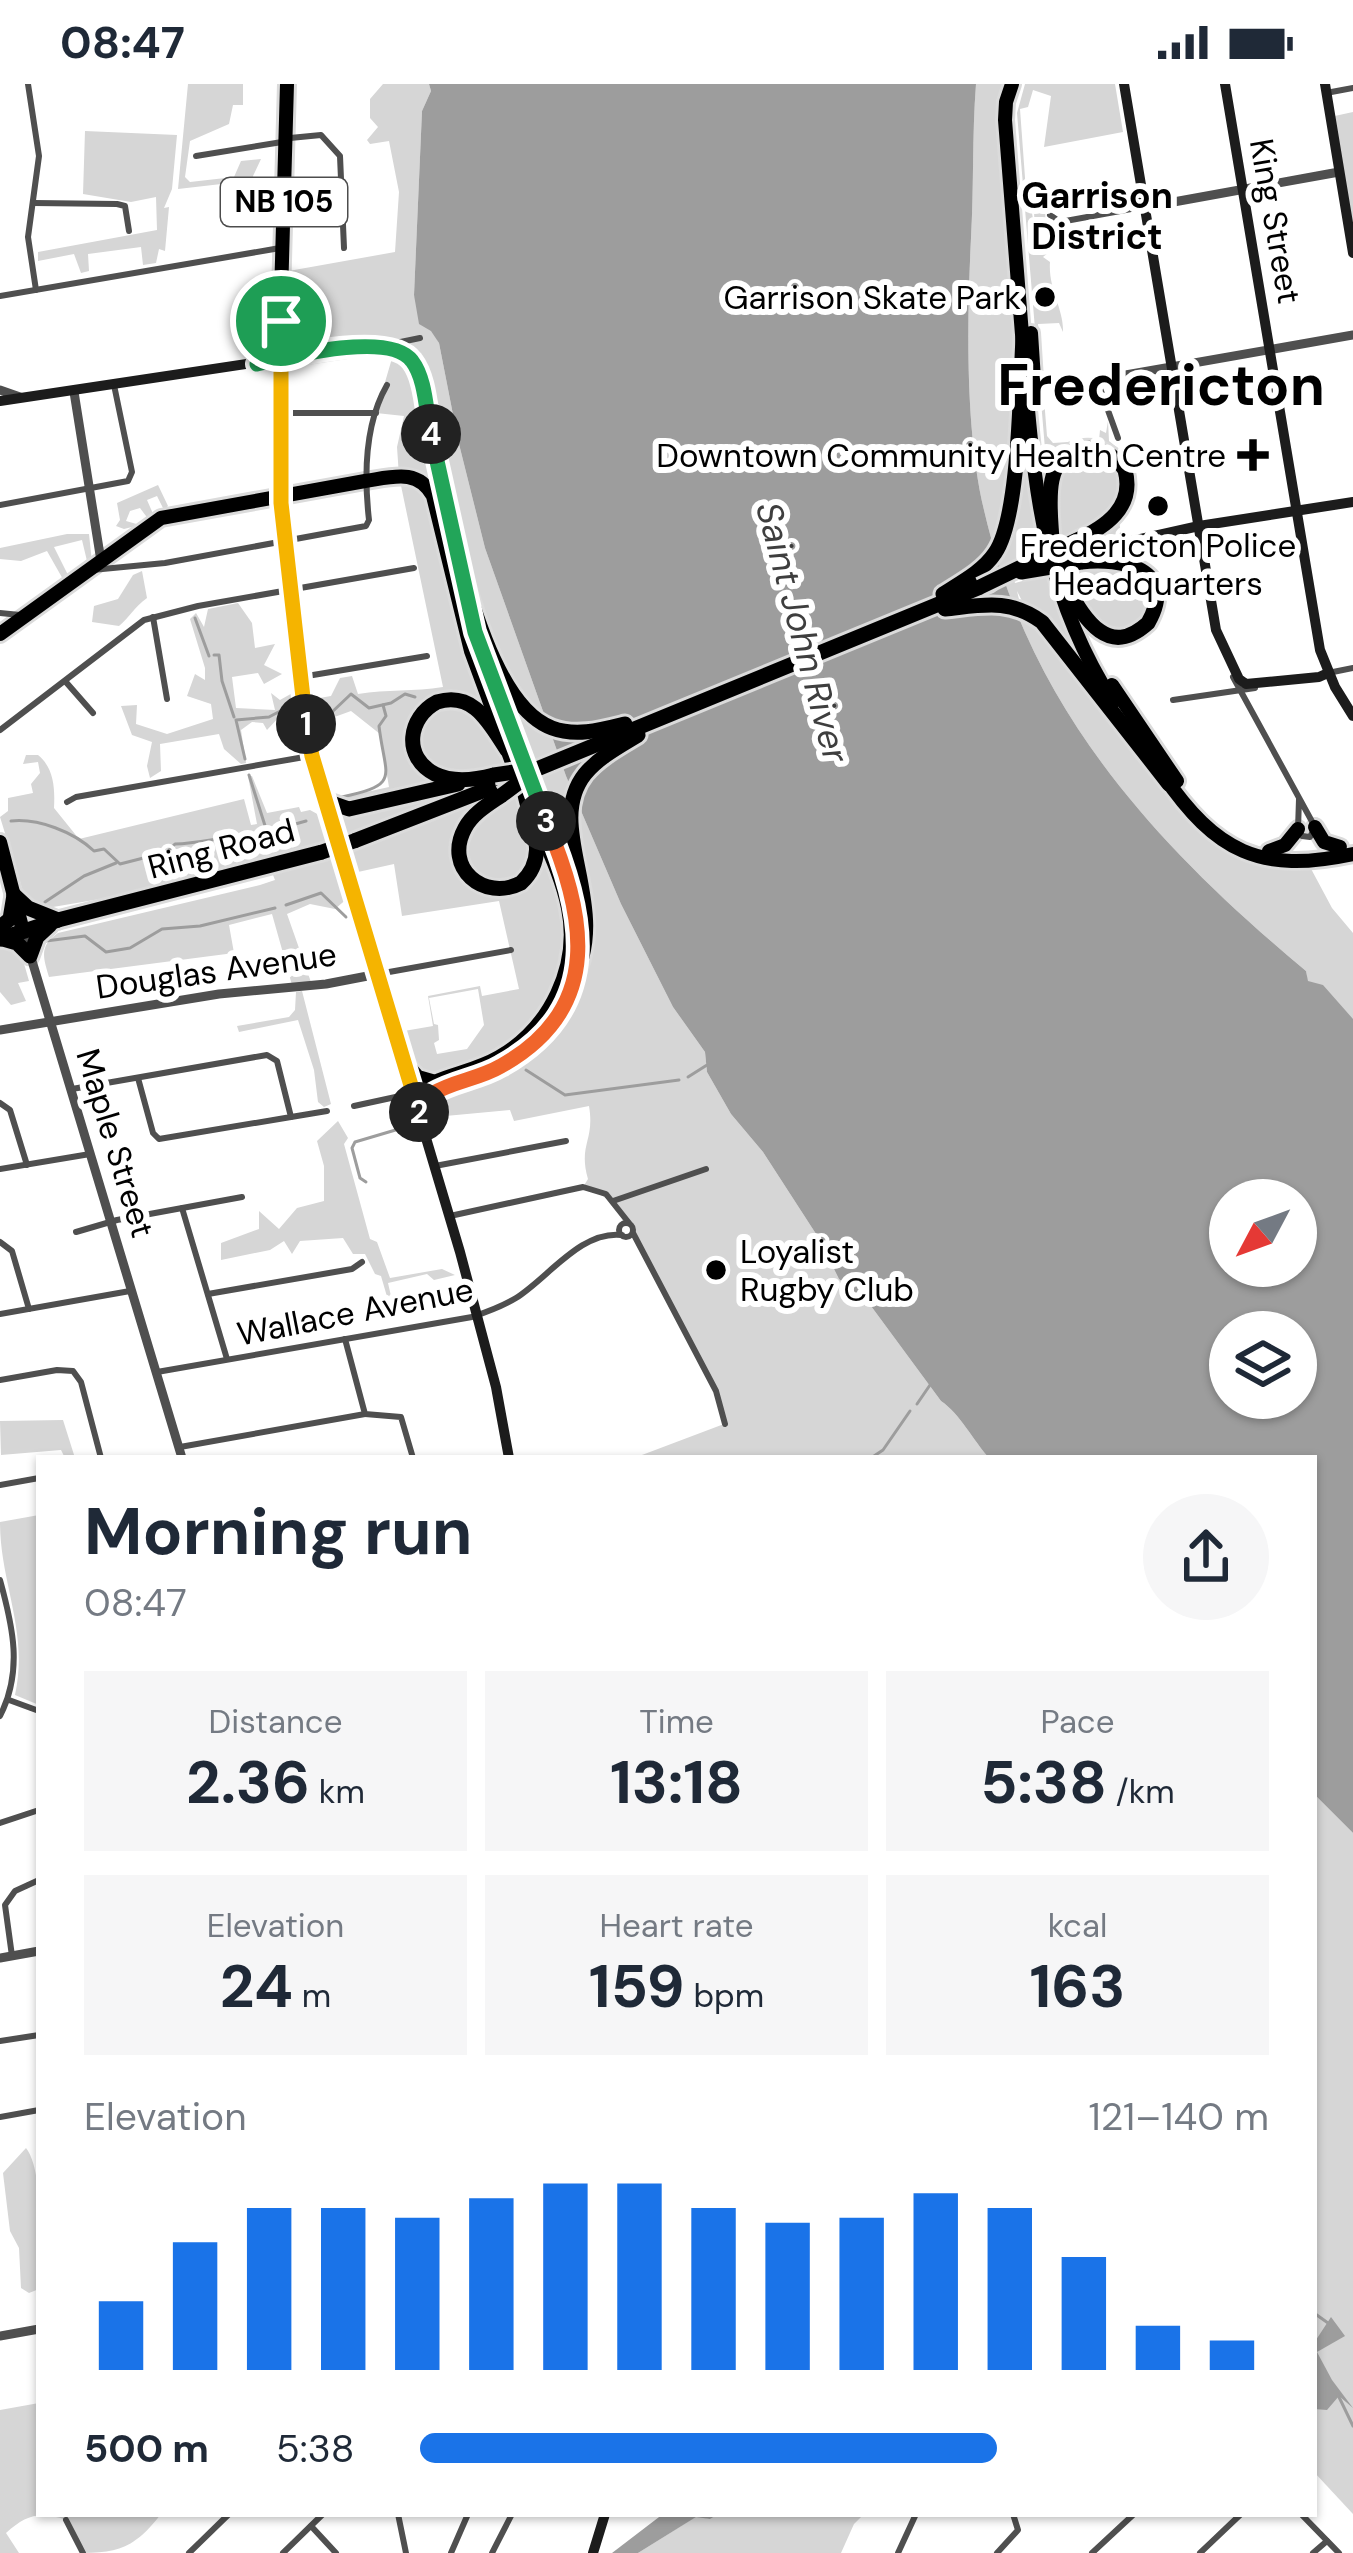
<!DOCTYPE html>
<html lang="en">
<head>
<meta charset="utf-8">
<style>
	body { margin:0; font-family:"DM Sans",sans-serif; background:#f6f6f7; color:#1f2937; height:100vh; display:flex; flex-direction:column; font-size:45px; white-space:nowrap }
	* { box-sizing:border-box; margin:0 }
	p { font-size:39px; color:#747a83 }
	.icon { flex:none; width:66px; height:66px; fill:none; stroke:currentColor; stroke-width:2; stroke-linecap:round; stroke-linejoin:round }
	.map { position:relative; flex:1; overflow:hidden }
	.panel { position:absolute; left:36px; top:1371px; width:1281px; height:1062px; display:flex; flex-direction:column; background:#fff; border-radius:0px; box-shadow:0 3px 9px #0004 }
	.panel>* { flex:none }
	.needle { width:78px; rotate:229deg }
	.controls { position:absolute; left:1209px; top:1095px; display:grid; gap:24px }
	.controls a { display:grid; place-items:center; width:108px; height:108px; border-radius:50%; background:#fff; box-shadow:0 3px 9px #0004; font-size:60px }
	.pin { position:absolute; display:grid; place-items:center; width:102px; height:102px; color:#fff; margin:-51px; border:6px solid #fff; border-radius:50%; box-shadow:0 3px 12px #0007 }
	.km { position:absolute; width:60px; height:60px; margin:-30px; border-radius:50%; background:#222; color:#fff; font-size:33px; line-height:60px; text-align:center }
	.round { display:grid; place-items:center; flex:none; width:126px; height:126px; border-radius:63px; background:#f6f6f7 }
	.summary { display:flex; align-items:center; justify-content:space-between; height:204px; padding:0 48px }
	h1 { font-size:66px; font-weight:700; line-height:90px }
	.stats { display:grid; grid-template-columns:repeat(3,1fr); gap:18px; height:204px; padding:12px 48px }
	.stats div { display:grid; align-content:center; border-radius:0px; background:#f6f6f7; text-align:center }
	.stats b { font-size:60px; font-weight:700 }
	.stats small { font-size:33px; font-weight:400 }
	.stats p { font-size:33px }
	.chart { height:336px; padding:24px 48px }
	.chart p { display:flex; justify-content:space-between }
	.chart svg { width:100%; height:216px; margin-top:12px; stroke:#1a73e8; stroke-width:6 }
	ul { padding:0 48px; list-style:none; font-size:39px }
	li { display:grid; grid-template-columns:192px 144px 1fr; align-items:center; height:90px }
	li i { height:30px; border-radius:15px; background:#1a73e8 }
	.status { display:flex; justify-content:space-between; align-items:center; height:84px; padding:0 60px; background:#fff; direction:ltr }
	.status svg { height:33px; fill:currentColor }
	.map>svg:first-child { display:block }
	.green { fill:#d6d6d6; fill-rule:evenodd }
	.water { fill:#9d9d9d; fill-rule:evenodd }
	.lines { fill:none; stroke-linecap:round; stroke-linejoin:round }
	.stream { stroke:#9d9d9d; stroke-width:3 }
	.primary-casing { stroke:#dbdbdb; stroke-width:20 }
	.trunk-casing { stroke:#dbdbdb; stroke-width:21 }
	.minor { stroke:#4f4f4f; stroke-width:6 }
	.tertiary { stroke:#4f4f4f; stroke-width:9 }
	.secondary { stroke:#1c1c1c; stroke-width:10 }
	.primary { stroke:#000; stroke-width:14 }
	.trunk { stroke:#000; stroke-width:15 }
	.trunk-bridge-casing { stroke:#dbdbdb; stroke-width:21; stroke-linecap:butt }
	.secondary-bridge { stroke:#1c1c1c; stroke-width:10 }
	.trunk-bridge { stroke:#000; stroke-width:15 }
	.split-1-casing { stroke:#fff; stroke-width:24 }
	.split-2-casing { stroke:#fff; stroke-width:24 }
	.split-3-casing { stroke:#fff; stroke-width:24 }
	.split-4-casing { stroke:#fff; stroke-width:24 }
	.split-5-casing { stroke:#fff; stroke-width:24 }
	.split-1 { stroke:#f5b400; stroke-width:15 }
	.split-2 { stroke:#f5b400; stroke-width:15 }
	.split-3 { stroke:#f0652b; stroke-width:15 }
	.split-4 { stroke:#22a559; stroke-width:15 }
	.split-5 { stroke:#22a559; stroke-width:15 }
	.poi-dot { fill:#000; stroke:#fff; stroke-width:4.5 }
	.labels { text-anchor:middle; stroke-width:12; stroke-linejoin:round; paint-order:stroke }
	.shield { fill:#fff; stroke:#4c4c4c; stroke-width:3 }
	.shield-label { font-size:30px; font-weight:bold; fill:#000 }
	.street-label { font-size:33px; fill:#000; stroke:#fff }
	.poi-label { font-size:33px; fill:#000; stroke:#fff; text-anchor:end }
	.neighbourhood-label { font-size:36px; font-weight:bold; fill:#000; stroke:#fff }
	.water-label { font-size:36px; font-style:italic; fill:#3e3e3e; stroke:#fff }
	.town-label { font-size:57px; font-weight:bold; fill:#000; stroke:#fff }
</style>
</head>
<body>
<div class="status"><b>08:47</b><svg viewBox="0 0 49 12"><path d="M0 12V9h3v3zM5 12V6h3v6zM10 12V3h3v9zM15 12V0h3v12zM26 1h20v11H26zM47 4h2v5h-2z"/></svg></div>
<div class="map">
<svg width="1353" height="2469" viewBox="0 0 1353 2469">
	<rect width="100%" height="100%" fill="#fff"/>
	<g class="green">
		<polygon points="188,0 243,0 243,21 233,21 229,40 190,57 185,93 190,98 234,93 241,77 261,75 253,92 256,103 233,109 230,99 178,105"/>
		<path d="M383 0H429L431 7 422 27 414 211 439 259 458 356 485 464 566 692 621 820 673 923 705 968 707 988 731 1030 763 1068 818 1153 839 1195 871 1222 941 1317C960 1330 973 1356 989 1374H634L724 1340 716 1307 635 1158C631 1131 608 1111 583 1103L588 1095C578 1060 595 1057 589 1022L514 1037 510 1026 424 1034 432 1010 413 983 403 952 404 947 433 942 428 912 480 902 482 912 519 905 499 817 402 832 394 780 349 790 326 717 389 703 380 650 351 627 307 643 302 617 331 612 340 594 352 592 358 610C387 605 414 608 443 603L399 392 397 363 404 332 376 329 395 264 296 267 285 263 283 188 395 168 399 108 389 57 370 60 367 56 378 43 370 34V15ZM478 905 484 941 467 965 437 970 434 959 439 956 438 941 434 940 429 914Z"/>
		<path d="M976 0H1008L1022 316 1042 469 1010 484 1015 499 1048 490 1061 527 1098 602 1022 517 1017 507 1021 524 1197 742 1235 770 1309 781 1332 824 1353 849V947L1309 908 1306 887C1154 760 1030 625 984 426 965 346 967 237 971 154 974 103 972 52 976 0Z"/>
		<path d="M1025 0H1115L1123 48 1044 63 1051 12 1033 6 1028 23 1020 25 1027 121 1036 124 1032 129 1035 147 1034 128 1045 125 1046 147 1051 149 1054 164 1043 173 1050 178C1048 205 1064 225 1063 248L1059 239 1038 240 1047 352 1053 359 1099 356 1100 346 1106 349 1108 337 1109 357 1124 369 1137 402 1119 436 1121 451 1083 461 1103 445 1131 399 1095 360 1047 389 1017 29Z"/>
		<polygon points="1353,28 1353,169 1330,33"/>
		<polygon points="85,47 177,51 172,105 164,124 169,123 165,167 159,165 156,179 143,181 141,163 88,170 89,187 81,189 74,170 38,177 38,168 157,146 156,113 131,118 83,110"/>
		<polygon points="1089,366 1124,390 1117,425 1060,460 1053,424 1059,383"/>
		<polygon points="158,401 168,422 164,426 157,412 147,416 154,432 149,436 140,424 130,427 126,437 140,441 124,445 116,442 120,436 117,419"/>
		<polygon points="67,450 89,450 92,478 75,492 74,487 87,477 82,456 54,463 69,493 64,497 47,467 21,477 0,475 0,464"/>
		<polygon points="1087,480 1144,492 1153,517 1137,544 1106,547 1075,510 1067,485"/>
		<path d="M142 487 147 514C134 523 130 533 119 542L92 538 94 522 118 515 133 491Z"/>
		<polygon points="238,519 252,539 255,564 275,560 264,581 282,590 264,600 258,589 232,593 236,624 275,626 271,609 280,616 296,607 299,628 281,631 267,646 263,639 252,638 241,646 246,679 241,680 224,665 219,650 160,660 161,687 150,694 147,682 152,658 132,651 121,622 137,621 136,640 167,650 213,635 211,620 187,612 195,590 205,596 205,584 190,535 196,529 204,543 208,525"/>
		<path d="M26 671H38C54 684 55 704 54 724L79 755 244 715 251 741 257 740 248 692H252L267 729 299 723 301 728 310 726 321 732 330 757 249 782 124 811 41 825 25 814 0 733 8 727V714L33 709 31 700 40 689 38 678 23 680Z"/>
		<path d="M337 772 349 813 335 825 310 820 287 830 312 901H292L272 830 229 841 234 869 49 893C43 873 39 862 58 849L260 801 275 796 273 791Z"/>
		<polygon points="11,863 23,876 29,897 18,899 26,917 11,921 0,908 0,864"/>
		<polygon points="302,907 331,1020 324,1023 318,1018 314,986 298,936 239,948 237,942 289,933 295,926 296,908"/>
		<polygon points="338,1037 348,1054 344,1060 370,1155 377,1158 390,1194 442,1185 455,1191 434,1196 427,1190 388,1199 396,1234 385,1237 382,1221 388,1216 381,1192 375,1190 365,1170 353,1170 343,1154 300,1157 292,1170 284,1157 270,1166 221,1176 221,1159 259,1145 259,1127 279,1145 297,1124 324,1117 324,1082 317,1057"/>
		<polygon points="63,1336 75,1374 65,1374 61,1366 1,1371 0,1337"/>
		<path d="M39 1431V1621L15 1611C29 1547 0 1500 0 1438Z"/>
		<polygon points="1314,1710 1353,1749 1353,2430 1314,2388"/>
		<path d="M26 2064C45 2088 39 2170 39 2205L29 2209 21 2204 19 2164 10 2147 3 2089Z"/>
		<path d="M39 2319V2430H161C137 2461 121 2469 83 2469L66 2436C40 2427 26 2431 6 2449L19 2469H0V2326Z"/>
		<polygon points="719,2430 864,2430 854,2440 841,2469 638,2469 697,2432 710,2435"/>
	</g>
	<g class="water">
		<path d="M429 0H976C972 52 974 103 971 154 967 237 965 346 984 426 1030 625 1154 760 1306 887L1308 897 1323 901 1353 935V1749L1314 1710V1374H989C973 1356 960 1330 941 1317L871 1222 839 1195 818 1153 763 1068 731 1030 707 988 705 968 673 923 621 820 566 692 485 464 458 356 439 259 431 247 419 240 414 211 422 27 431 7ZM1230 1116H1296V1182H1230ZM1230 1248H1296V1314H1230Z"/>
		<polygon points="1331,2233 1345,2252 1317,2268 1332,2296 1353,2324 1339,2312 1327,2326 1314,2325 1314,2259"/>
		<polygon points="663,2430 719,2430 710,2435 696,2433 638,2469 612,2469"/>
	</g>
	<g class="lines">
		<g class="stream">
			<polyline points="195,534 209,572"/>
			<polyline points="214,571 219,571 222,597 234,633"/>
			<polyline points="319,626 331,629 351,610 369,624 391,619 405,610 415,613"/>
			<polyline points="245,675 236,636 269,633 286,624"/>
			<polyline points="249,691 267,748 306,737"/>
			<path d="M342 713C402 700 385 694 379 642L386 632 383 621"/>
			<path d="M11 737C38 734 74 748 94 767L104 765 120 780 167 768 175 760C201 759 225 752 253 751"/>
			<polyline points="45,818 84,792 116,779"/>
			<polyline points="286,821 321,809 346,833"/>
			<polyline points="46,857 85,852 106,868 130,864 162,845 200,842 275,824"/>
			<polyline points="526,986 565,1011 679,996"/>
			<polyline points="688,993 707,981"/>
			<polyline points="366,1098 360,1094 352,1064 355,1058 409,1042"/>
			<polyline points="917,1320 930,1301"/>
			<polyline points="871,1374 883,1366 910,1327"/>
			<polyline points="1314,2229 1328,2239"/>
			<polyline points="1338,2311 1353,2342"/>
		</g>
		<g class="primary-casing">
			<g id="primary">
				<polyline points="1012,0 1006,18 1005,36 1023,263"/>
				<polyline points="1031,249 1035,311"/>
				<polyline points="279,275 373,261 404,269 418,288 445,424"/>
				<path d="M1026 303C1036 421 1048 516 1113 618"/>
				<polyline points="281,411 279,282 287,0"/>
				<path d="M0 550 161 434 365 397C392 393 418 384 433 412L471 567 518 695"/>
				<polyline points="1112,601 1177,697"/>
				<polyline points="525,686 548,743"/>
				<path d="M1163 691C1216 768 1260 790 1353 770"/>
				<polyline points="1315,743 1324,758 1340,763"/>
				<polyline points="0,758 23,847"/>
				<polyline points="1269,767 1285,761 1298,745"/>
				<polyline points="404,977 418,993 432,997"/>
				<path d="M414 1009C439 991 472 989 499 973 550 944 580 882 568 824 562 794 548 765 536 737"/>
				<polyline points="423,1042 426,1019 441,1004"/>
			</g>
		</g>
		<g class="trunk-casing">
			<g id="trunk">
				<path d="M448 442C466 496 494 623 552 644 576 653 601 646 625 640"/>
				<path d="M1052 456C1051 437 1048 415 1052 396 1060 356 1105 355 1125 386 1135 423 1106 443 1075 457"/>
				<path d="M1065 501C1084 533 1107 576 1148 539 1179 485 1121 473 1081 478"/>
				<path d="M943 510C962 498 983 487 995 469 1020 433 1020 301 1023 254"/>
				<path d="M945 525C983 521 1009 514 1042 538L1169 700"/>
				<polyline points="537,685 990,499"/>
				<path d="M494 691C475 696 453 699 435 690 402 673 408 633 437 618 474 607 489 639 507 666"/>
				<path d="M502 711C489 720 473 729 465 744 443 784 484 818 521 799 549 773 532 743 525 711"/>
				<polyline points="326,717 349,725 458,700"/>
				<polyline points="354,757 498,701"/>
				<polyline points="14,811 28,824 58,836"/>
				<polyline points="0,843 10,835 14,811"/>
				<polyline points="0,855 58,836 322,768"/>
				<polyline points="3,855 17,859 30,872 37,853 50,841"/>
				<path d="M571 900C615 823 542 744 585 690 599 673 620 662 638 651"/>
			</g>
		</g>
		<g class="minor">
			<polyline points="28,0 39,72 28,153 36,206"/>
			<polyline points="1326,9 1353,4"/>
			<polyline points="290,54 321,51 340,72 344,164"/>
			<polyline points="196,72 282,58"/>
			<polyline points="34,119 117,120 125,122 129,147"/>
			<polyline points="1050,131 1060,138 1142,123"/>
			<polyline points="0,212 280,164"/>
			<polyline points="386,261 420,254"/>
			<polyline points="1097,296 1118,354"/>
			<polyline points="284,329 376,329"/>
			<polyline points="0,421 128,397 132,388 114,301"/>
			<path d="M92 486 165 479 366 442 369 436C364 392 364 341 387 301"/>
			<polyline points="0,529 20,531"/>
			<polyline points="153,533 167,615"/>
			<polyline points="1328,589 1353,584"/>
			<polyline points="301,593 427,572"/>
			<polyline points="1233,593 1315,743 1310,753 1302,752 1298,745 1299,715"/>
			<polyline points="65,597 93,629"/>
			<polyline points="1173,616 1255,604"/>
			<polyline points="0,646 144,536 198,522 414,484"/>
			<polyline points="67,718 76,713 310,672"/>
			<polyline points="378,890 511,866"/>
			<polyline points="72,1005 267,971 277,977 291,1033 159,1055 153,1049 138,994"/>
			<polyline points="0,1019 10,1026 27,1081"/>
			<polyline points="354,1022 414,1009"/>
			<polyline points="291,1033 327,1027"/>
			<polyline points="435,1082 566,1057"/>
			<polyline points="0,1085 90,1070"/>
			<polyline points="613,1117 706,1085"/>
			<polyline points="182,1124 227,1275"/>
			<polyline points="450,1132 583,1103 606,1110 629,1139"/>
			<circle cx="626" cy="1146" r="7"/>
			<polyline points="76,1148 117,1136 242,1113"/>
			<polyline points="633,1149 716,1307 725,1340"/>
			<polyline points="0,1158 12,1167 29,1225"/>
			<polyline points="208,1210 352,1185 362,1178"/>
			<polyline points="0,1230 130,1207"/>
			<polyline points="345,1255 365,1330 401,1333 413,1374"/>
			<path d="M157 1288 472 1233C487 1228 503 1222 516 1214 548 1194 581 1146 622 1151"/>
			<polyline points="0,1296 57,1286 73,1287 81,1298 101,1374"/>
			<polyline points="180,1363 365,1330"/>
			<polyline points="0,1401 39,1394"/>
			<path d="M0 1496C13 1543 23 1587 0 1632"/>
			<polyline points="9,1616 39,1627"/>
			<polyline points="0,1739 39,1726"/>
			<polyline points="12,1872 5,1821 15,1807 39,1796"/>
			<polyline points="0,1957 39,1951"/>
			<polyline points="0,2033 39,2026"/>
			<polyline points="398,2430 406,2469"/>
			<polyline points="1301,2430 1339,2469"/>
			<polyline points="66,2436 83,2469"/>
			<polyline points="311,2442 336,2469"/>
			<polyline points="189,2469 229,2430"/>
			<polyline points="283,2469 323,2430"/>
			<polyline points="451,2469 468,2430"/>
			<polyline points="492,2469 512,2430"/>
			<polyline points="898,2469 916,2430"/>
			<polyline points="997,2469 1018,2446 1013,2430"/>
			<polyline points="1092,2469 1134,2430"/>
			<polyline points="1200,2469 1241,2430"/>
			<polyline points="1313,2469 1327,2457"/>
		</g>
		<g class="tertiary">
			<polyline points="1146,123 1339,88"/>
			<polyline points="1097,296 1353,251"/>
			<polyline points="0,306 20,313"/>
			<polyline points="74,308 101,477"/>
			<polyline points="23,847 182,1374"/>
			<polyline points="0,946 219,910 326,900 378,890"/>
			<polyline points="0,1874 39,1867"/>
			<polyline points="0,2252 39,2245"/>
		</g>
		<g class="secondary">
			<polyline points="1124,0 1216,546 1239,595 1246,600 1319,593 1328,589"/>
			<polyline points="1225,0 1320,566 1335,603 1353,632"/>
			<polyline points="1325,0 1353,169"/>
			<polyline points="0,317 279,275"/>
			<polyline points="281,411 295,562 312,672 460,1168 496,1303 509,1374"/>
			<polyline points="1078,469 1199,442 1353,418"/>
			<polyline points="593,2469 605,2430"/>
		</g>
		<use href="#primary" class="primary"/>
		<use href="#trunk" class="trunk"/>
		<g class="trunk-bridge-casing">
			<g id="trunk-bridge">
				<polyline points="1021,488 1081,478"/>
				<polyline points="980,503 1075,457"/>
				<polyline points="494,691 534,685"/>
				<polyline points="502,711 537,685"/>
				<polyline points="322,768 354,757"/>
			</g>
		</g>
		<polyline class="secondary-bridge" points="1056,477 1078,469"/>
		<use href="#trunk-bridge" class="trunk-bridge"/>
	</g>
	<g class="lines">
		<g class="split-1-casing">
			<polyline id="split-1" points="281,237 281,419 306,640"/>
		</g>
		<g class="split-2-casing">
			<polyline id="split-2" points="306,640 312,672 419,1028"/>
		</g>
		<g class="split-3-casing">
			<path id="split-3" d="M419 1028 423 1042 424 1024 432 1010C453 997 479 995 501 982 607 923 584 829 546 737"/>
		</g>
		<g class="split-4-casing">
			<polyline id="split-4" points="431,350 475,548 546,737"/>
		</g>
		<g class="split-5-casing">
			<path id="split-5" d="M281 237 269 273 257 280C290 272 390 247 412 277 426 295 426 329 431 350"/>
		</g>
		<use href="#split-1" class="split-1"/>
		<use href="#split-2" class="split-2"/>
		<use href="#split-3" class="split-3"/>
		<use href="#split-4" class="split-4"/>
		<use href="#split-5" class="split-5"/>
	</g>
	<g class="poi-dot">
		<circle cx="1045" cy="213" r="12"/>
		<path d="M1247 353h12v12h12v12h-12v12h-12v-12h-12v-12h12z"/>
		<circle cx="1158" cy="422" r="12"/>
		<circle cx="716" cy="1186" r="12"/>
	</g>
	<g class="labels">
		<rect class="shield" x="221" y="94" width="126" height="48" rx="9"/>
		<g class="shield-label">
			<text x="284" y="128">NB 105</text>
		</g>
		<g class="street-label">
			<text transform="translate(1276 137) rotate(80)" y="12">King Street</text>
			<text transform="translate(221 764) rotate(-15)" y="12">Ring Road</text>
			<text transform="translate(216 886) rotate(-8)" y="12">Douglas Avenue</text>
			<text transform="translate(116 1059) rotate(73)" y="12">Maple Street</text>
			<text transform="translate(355 1227) rotate(-11)" y="12">Wallace Avenue</text>
		</g>
		<g class="poi-label">
			<text x="1021" y="225">Garrison Skate Park</text>
			<text x="1226" y="383">Downtown Community Health Centre</text>
			<text x="1158" y="473" text-anchor="middle">Fredericton Police<tspan x="1158" dy="38">Headquarters</tspan></text>
			<text x="740" y="1179" text-anchor="start">Loyalist<tspan x="740" dy="38">Rugby Club</tspan></text>
		</g>
		<g class="neighbourhood-label">
			<text x="1097" y="124">Garrison<tspan x="1097" dy="41">District</tspan></text>
		</g>
		<g class="water-label">
			<text transform="translate(803 548) rotate(75)" y="13">Saint John River</text>
		</g>
		<g class="town-label">
			<text x="1161" y="321">Fredericton</text>
		</g>
	</g>
</svg>
<div class="controls">
<a><svg class="needle" viewBox="-14 -14 28 28"><path d="M0-13l5 13h-10z" fill="#e53935"/><path d="M0 13l5-13h-10z" fill="#747a83"/></svg></a>
<a><svg class="icon" aria-label="layers" viewBox="0 0 24 24"><path d="M12 4l9 5-9 5-9-5zM3 14l9 5 9-5"/></svg></a>
</div>
<div class="pin" style="left:281px;top:237px;background:#1e9e55"><svg class="icon" aria-label="arrive" viewBox="0 0 24 24"><path d="M6 21V4h12l-3 4 3 4H6"/></svg></div>
<b class="km" style="left:306px;top:640px">1</b>
<b class="km" style="left:419px;top:1028px">2</b>
<b class="km" style="left:546px;top:737px">3</b>
<b class="km" style="left:431px;top:350px">4</b>
<section class="panel">
<div class="summary"><div><h1>Morning run</h1><p>08:47</p></div><a class="round"><svg class="icon" aria-label="share" viewBox="0 0 24 24"><path d="M12 15V3M7 8l5-5 5 5M5 13v7h14v-7"/></svg></a></div>
<div class="stats">
<div><p>Distance</p><b>2.36<small> km</small></b></div>
<div><p>Time</p><b>13:18</b></div>
<div><p>Pace</p><b>5:38<small> /km</small></b></div>
</div>
<div class="stats">
<div><p>Elevation</p><b>24<small> m</small></b></div>
<div><p>Heart rate</p><b>159<small> bpm</small></b></div>
<div><p>kcal</p><b>163</b></div>
</div>
<div class="chart"><p><span>Elevation</span>121–140 m</p>
<svg viewBox="0 0 160 44" preserveAspectRatio="none"><path d="M5 44V30M15 44V18M25 44V11M35 44V11M45 44V13M55 44V9M65 44V6M75 44V6M85 44V11M95 44V14M105 44V13M115 44V8M125 44V11M135 44V21M145 44V35M155 44V38"/></svg>
</div>
<ul>
<li><b>500 m</b>5:38<i style="width:68%"></i></li>
</ul>
</section>
</div>
</body>
</html>
